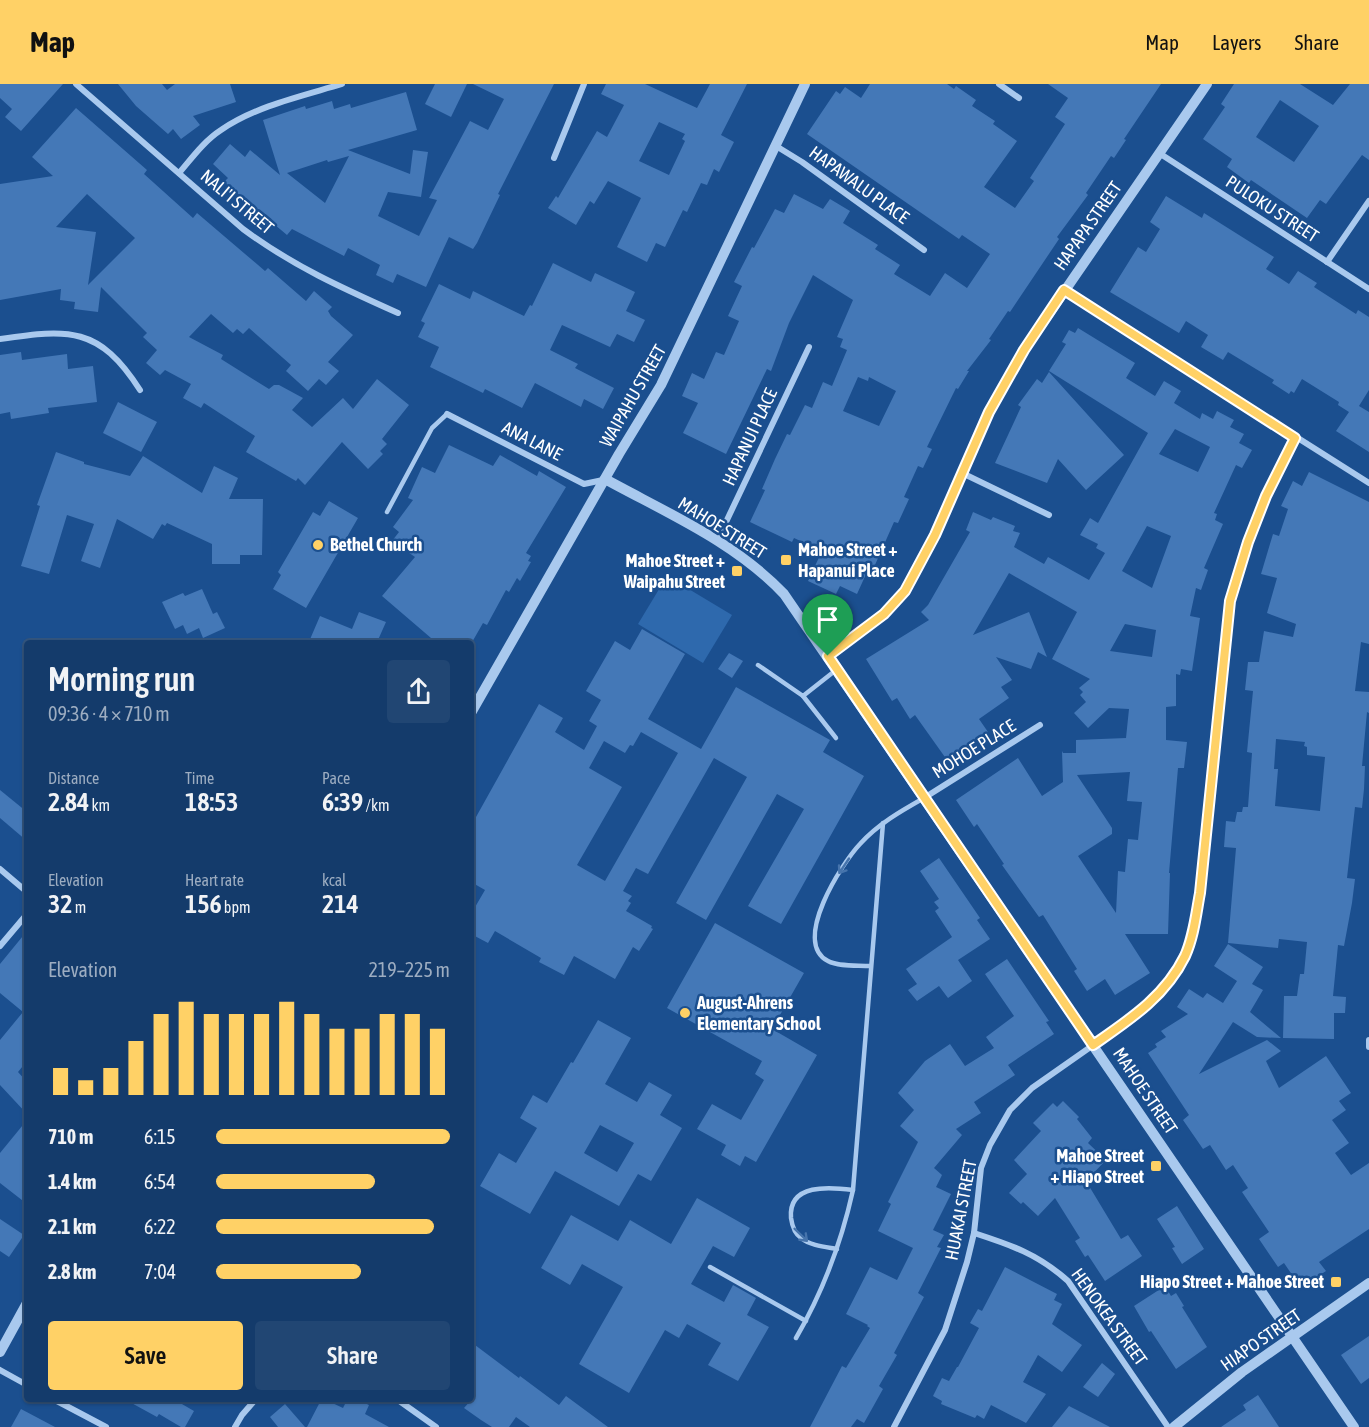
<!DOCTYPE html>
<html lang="en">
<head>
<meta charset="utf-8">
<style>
	body { margin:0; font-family:"Asap Condensed",sans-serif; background:#214673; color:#f1f3f6; height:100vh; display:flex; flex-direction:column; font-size:22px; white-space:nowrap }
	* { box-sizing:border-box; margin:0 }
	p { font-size:20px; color:#9dadc1 }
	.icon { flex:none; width:33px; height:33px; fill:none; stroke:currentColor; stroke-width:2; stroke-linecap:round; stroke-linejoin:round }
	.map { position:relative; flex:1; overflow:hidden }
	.side { position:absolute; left:24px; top:556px; width:450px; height:762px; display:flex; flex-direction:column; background:#143b6b; border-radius:6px; box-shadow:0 2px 4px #0004,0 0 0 2px #33557e }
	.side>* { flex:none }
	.pin { position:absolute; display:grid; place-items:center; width:51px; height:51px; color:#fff; margin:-62px -26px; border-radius:50% 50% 50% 0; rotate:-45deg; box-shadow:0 0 6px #0007 }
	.pin .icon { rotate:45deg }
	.round { display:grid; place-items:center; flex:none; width:63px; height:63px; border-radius:6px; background:#214673 }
	.headline { display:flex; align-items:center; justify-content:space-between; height:102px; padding:0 24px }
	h1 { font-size:33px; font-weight:600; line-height:45px }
	.metrics { display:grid; grid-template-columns:repeat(3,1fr); gap:9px; height:102px; padding:6px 24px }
	.metrics div { display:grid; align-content:center }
	.metrics b { font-size:26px; font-weight:600 }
	.metrics small { font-size:16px; font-weight:400 }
	.metrics p { font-size:16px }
	.chart { height:168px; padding:12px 24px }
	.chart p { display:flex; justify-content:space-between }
	.chart svg { width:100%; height:108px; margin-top:6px; stroke:#ffd166; stroke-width:6 }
	.cta { display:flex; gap:12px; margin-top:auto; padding:12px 24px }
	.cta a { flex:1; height:69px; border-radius:6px; background:#ffd166; color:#111; font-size:24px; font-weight:600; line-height:69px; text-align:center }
	.cta a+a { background:#214673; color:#f1f3f6 }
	ul { padding:0 24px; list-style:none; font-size:20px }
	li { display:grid; grid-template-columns:96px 72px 1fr; align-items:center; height:45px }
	li i { height:15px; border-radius:8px; background:#ffd166 }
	header { display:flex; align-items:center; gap:36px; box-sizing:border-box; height:84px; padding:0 30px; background:#ffd166; color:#111 }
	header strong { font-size:28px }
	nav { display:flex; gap:33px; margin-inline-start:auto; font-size:21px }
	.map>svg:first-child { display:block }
	.green { fill:#2e69ad }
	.building { fill:#4478b7; fill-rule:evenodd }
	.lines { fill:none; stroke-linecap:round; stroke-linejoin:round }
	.service { stroke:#a9c9ee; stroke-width:4.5 }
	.minor { stroke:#a9c9ee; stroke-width:6 }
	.tertiary { stroke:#a9c9ee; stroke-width:10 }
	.oneway { stroke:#4674ac }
	.route-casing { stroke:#fff; stroke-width:12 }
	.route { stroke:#ffd166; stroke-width:8 }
	.poi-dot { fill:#ffd166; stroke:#1b4f8f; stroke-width:2 }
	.labels { text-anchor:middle; stroke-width:5; stroke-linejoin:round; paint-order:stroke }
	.street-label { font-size:18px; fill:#fff; stroke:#1b4f8f }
	.poi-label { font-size:18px; font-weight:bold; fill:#fff; stroke:#1b4f8f; text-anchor:start }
</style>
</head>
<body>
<header>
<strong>Map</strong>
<nav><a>Map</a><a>Layers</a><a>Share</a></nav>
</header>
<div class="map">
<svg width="1369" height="1343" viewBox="0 0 1369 1343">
	<rect width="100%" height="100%" fill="#1b4f8f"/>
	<polygon class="green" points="667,492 732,531 703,579 638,540"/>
	<g class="building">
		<polygon points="0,0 63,0 21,47 5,33 12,25 0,14"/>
		<polygon points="118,0 162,0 167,6 175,0 230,0 236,18 193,32 200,41 181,55 173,45 168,50 136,22"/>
		<polygon points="435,0 467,0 451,33 425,20"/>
		<path d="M473 0H554L498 110 500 111 477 159 473 165 449 153 426 203 397 190 393 199 376 191 380 181 348 164 344 172 292 145 287 151 224 98 228 94 213 80 230 60 245 73 250 66 280 91 263 36 305 22 306 25 332 17 334 25 350 20 351 24 406 8 417 46 348 66 410 90 413 66 428 68 421 113 388 108 378 132 419 152 437 116 429 114 470 37 488 46 504 15ZM349 72 325 119 287 89 327 76 328 78Z"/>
		<path d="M606 0H645L697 24 710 0H747L721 51 734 58 719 88 714 85 707 101 701 99 687 128 683 126 665 163 656 159 647 178 617 163 641 114 608 97 594 120 590 117 576 141 548 124 556 112 558 114 597 47 607 53 624 21 601 10ZM659 38 685 50 682 55 685 57 669 91 639 77Z"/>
		<path d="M870 0H947L954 5 956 2 976 16 972 22 995 37 993 40 1017 57 984 103 1015 124 1034 97 1030 94 1065 40 1055 33 1068 14 1048 0H1161L1124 55 1126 56 1114 74 1111 72 1086 109 1088 111 1057 153 1059 155 1010 228 1008 227 989 255 991 256 967 287H969L958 305 956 304 927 363 932 365 923 384 918 382 904 413 909 415 898 439 894 438 871 490 867 488 857 510 840 502 836 510 808 497 822 467 794 454 792 458 750 438 765 406 762 405 775 375 787 350 790 351 805 321 812 324 823 298 832 302 847 266 840 263 843 255 837 253 853 216 813 191 789 239 771 287 767 285 726 370 683 349 698 319 682 312 692 289 704 295 716 268 724 271 739 237 728 232 742 202 734 198 752 163 754 164 775 125 784 129 794 110 823 125 830 115 850 127 843 139 878 161 875 165 900 181 894 190 930 212 945 189 967 204 990 170 962 151 959 155 807 50 836 7 840 10 845 3 861 14ZM858 293 868 297 869 293 896 307 879 342 843 327Z"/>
		<path d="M1234 0H1300L1333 21 1350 0H1369V76L1362 71 1326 120 1320 116 1307 134 1251 96 1249 99 1227 83 1232 75 1203 55 1225 23 1221 20ZM1280 16 1319 42 1294 78 1256 53Z"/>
		<path d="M76 24 147 86 144 90 193 134 197 129 265 187 268 184 306 217 314 207 332 223 328 227 331 232 353 251 328 278 339 287 326 301 319 295 308 307 286 287 291 281 249 244 243 250 237 245 233 249 211 230 189 253 223 271 221 275 269 305 274 301H279L303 314 292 326 312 343 343 314 353 325 377 295 409 321 382 355 387 360 380 367 383 370 368 385 342 358 305 401 298 394 296 397 246 368 255 352 204 319 201 324 183 314 191 300 165 286 160 291 146 279 157 266 143 253 147 249 101 203 98 228 74 225 75 218 60 216 61 205 0 216V100L53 92 32 73ZM87 110 135 154 88 201 96 148 56 143Z"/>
		<polygon points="1166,112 1202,134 1204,129 1274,173 1266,185 1289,200 1298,187 1317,199 1314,203 1356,230 1358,226 1369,233 1369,306 1359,322 1369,328 1369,368 1336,347 1349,328 1338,321 1339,318 1302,295 1294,309 1291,307 1289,310 1272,299 1274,296 1228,268 1223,276 1201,263 1208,251 1186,237 1179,249 1110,208 1138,163 1146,168 1160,145 1150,138"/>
		<polygon points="553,179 591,198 595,189 635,208 626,227 645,236 634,258 617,250 610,263 562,241 550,266 578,280 575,284 614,304 603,325 584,315 581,323 535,299 522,324 485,305 483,309 430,283 439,263 418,253 425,239 421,237 439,200 470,215 473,207 524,232 530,221 532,222"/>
		<path d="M1078 244 1135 279 1126 294 1155 312 1164 297 1181 307 1174 319 1200 335 1202 329 1213 335 1217 327 1234 336 1230 343 1244 350 1239 359 1252 366 1242 384 1236 381 1214 429 1217 430 1215 436 1223 440 1204 484 1208 486 1201 506 1196 504 1190 532 1200 534 1192 587 1181 585 1180 591 1176 590V622L1166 623V656L1187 658 1184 684H1178L1169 789H1170L1168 850H1125L1150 889 1115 911 1105 895 1087 907 1074 887 1077 885 1043 831 1039 833 1002 781 1004 780 977 740 974 743 956 716 1018 674 1042 712 1063 698 1062 667 1063 669H1076V656L1126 654 1129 625 1109 624 1088 644 1074 629 1086 618 1080 611 1083 608 1079 604 1090 595 1052 575 1077 528 1009 489 973 551 1029 528 1047 573 1038 568 1031 585 996 573 1012 596 1001 603 1009 614 979 635 988 648 947 676 915 631 910 635 897 614 892 617 866 575 929 536 921 528 928 521 970 448 966 446 973 428 991 436 993 433 1015 442 1013 447 1020 449 1014 463 1044 480 1048 473 1089 496 1105 469 1096 464 1098 460 1080 451 1090 434 1098 439 1148 349 1049 287 1066 260 1062 258 1069 246 1075 249ZM1175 345 1210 363 1198 388 1159 370ZM1147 442 1171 452 1152 504 1122 487ZM1125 540 1156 546 1152 573 1110 567ZM1130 688 1127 717 1142 718 1138 756 1128 755 1125 788 1118 787 1116 829 1078 772 1112 750V744L1077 691Z"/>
		<polygon points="21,268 22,276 67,270 68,285 93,282 97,318 48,324 49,329 11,335 10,328 0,330 0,271"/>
		<polygon points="1049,288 1124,371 1086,406 1058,375 1047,399 995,379 1021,323 1018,321 1037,295 1042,299"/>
		<polygon points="118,318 157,338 141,368 103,349"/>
		<polygon points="449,361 493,382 500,371 537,392 539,387 566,403 526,469 531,472 528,477 531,478 520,497 517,494 509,508 506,506 487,541 483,539 471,560 438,560 382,512 415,473 392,457 399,448 393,443 413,416 408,414 422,383 435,389"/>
		<polygon points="56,368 84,378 84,380 130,392 143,372 202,409 214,382 238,394 229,415 263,415 262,471 240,471 240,480 212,480 212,460 167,439 165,442 162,440 153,455 117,435 100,484 81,477 94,440 67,431 49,490 21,482 40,422 37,421"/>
		<path d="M1309 388 1369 418V560L1361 558 1355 607 1369 608V629L1367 628 1362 682H1365L1364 705 1362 724 1355 723 1347 794 1355 795 1352 819 1344 862 1338 861 1333 912 1346 913 1345 929H1334V955L1283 954 1284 912H1297L1300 890H1304L1307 858 1279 855 1278 864 1228 859 1236 764 1224 763 1226 737 1235 738 1237 728H1242L1243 723H1248L1252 669 1247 668 1253 607 1245 606 1248 578H1259L1264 547 1293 553 1296 540 1267 529 1277 494 1261 490 1273 450 1279 452 1288 425 1281 422 1293 397 1302 402ZM1276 655 1305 658 1304 662 1307 663V671L1325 673 1320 727 1275 722 1278 685H1274Z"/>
		<polygon points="329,417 358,434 306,524 273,505 281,491 278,488 313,428 320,432"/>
		<polygon points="202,505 213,530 217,528 225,544 203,554 199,544 187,550 183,541 175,545 162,518 183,509 185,512"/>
		<polygon points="359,528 386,538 378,556 386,560 308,560 320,532 352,545"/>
		<path d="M642 545 685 570 648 635 701 665 736 603 830 656 823 668 864 692 781 840 748 822 804 725 777 710 706 836 676 819 747 693 714 674 648 790 636 784 623 807 632 812 628 817 631 819 626 827 652 842 651 844 653 845 639 867 633 863 615 895 574 872 564 891 539 878 541 874 495 847 488 859 471 850V830L485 806 471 798V742L539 620 563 634 555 648 584 666 597 642 589 637 601 616 586 607 615 557 630 566ZM641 648 678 669 605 797 577 781 622 703 589 684 604 657 625 669 630 661 633 662Z"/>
		<polygon points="729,569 743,577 732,594 718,585"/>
		<polygon points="0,706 27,728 27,757 0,734"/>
		<polygon points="939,774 980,834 977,836 990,855 958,876 972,897 948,914 939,902 917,917 908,906 917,900 906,885 952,853 935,827 939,824 934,818 939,815 920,787"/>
		<polygon points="715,839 804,889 772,945 817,971 756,1078 745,1072 740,1082 721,1071 726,1061 697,1045 712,1020 741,1036 764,996 755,990 762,977 667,924"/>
		<polygon points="27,847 27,977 18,988 27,998 27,1030 0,1001 0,956 23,928 0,909 0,880"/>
		<polygon points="1228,860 1263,883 1252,900 1263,906 1250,928 1281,954 1257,953 1233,938 1199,990 1267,956 1281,967 1266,977 1279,1004 1326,972 1351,1009 1339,1017 1346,1026 1332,1036 1349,1059 1335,1069 1351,1091 1369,1079 1369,1145 1319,1178 1326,1187 1309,1198 1308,1195 1299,1201 1284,1179 1278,1183 1259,1155 1269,1148 1242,1108 1248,1104 1233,1081 1226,1086 1210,1061 1203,1065 1183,1036 1189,1031 1148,969 1157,963 1155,960 1166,953 1161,947 1188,930 1177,923 1189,905 1203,914 1207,909 1223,919 1237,897 1214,882"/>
		<polygon points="1007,875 1049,937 1046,938 1054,950 1008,981 1015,991 974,1018 981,1029 956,1045 962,1051 934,1084 942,1091 936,1103 951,1110 933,1146 944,1151 937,1163 941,1164 918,1209 924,1213 894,1269 897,1271 879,1302 883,1305 864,1339 857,1335 851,1343 810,1343 842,1282 846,1284 870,1244 867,1242 868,1241 846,1230 870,1183 897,1196 913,1164 878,1147 891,1120 888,1118 918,1058 900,1042 914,1026 898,1009 925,977 950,960 965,982 994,964 986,953 1014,932 985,890"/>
		<path d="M598 936 631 954 605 1000 637 1018 649 998 672 1011 660 1031 682 1044 651 1097 638 1090 619 1122 555 1087 530 1130 480 1102 499 1069 516 1079 537 1044 520 1034 533 1011 547 1019 571 978 573 979ZM600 1041 634 1059 617 1088 584 1069Z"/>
		<polygon points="1063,1017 1079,1033 1077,1035 1092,1054 1088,1059 1106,1076 1086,1097 1121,1155 1128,1151 1142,1172 1105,1197 1088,1171 1085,1173 1075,1157 1080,1154 1055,1114 1038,1132 1023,1118 1021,1120 1009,1109 1027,1090 1014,1076 1041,1047 1033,1039 1053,1019 1057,1023"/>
		<polygon points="27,1036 27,1120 0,1099 0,1069"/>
		<polygon points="697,1114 750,1144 734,1173 713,1162 691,1200 724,1218 733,1201 756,1214 747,1231 769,1243 738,1297 708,1281 721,1259 687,1240 679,1254 665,1246 629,1309 579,1280 623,1203 582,1180 570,1201 541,1184 571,1131 618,1157 630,1136 671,1160"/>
		<polygon points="1177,1122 1204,1165 1182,1180 1172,1164 1175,1163 1157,1135"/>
		<polygon points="0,1135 24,1151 9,1173 0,1167"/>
		<polygon points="1005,1183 1057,1210 1054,1216 1062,1220 1052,1240 1082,1261 1062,1288 1038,1271 1023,1298 1046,1310 1026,1339 991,1321 984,1335 977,1331 975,1334 941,1320 942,1317 933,1312 942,1294 949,1297 957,1283 958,1283 979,1244 970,1239 978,1225 982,1227"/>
		<polygon points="1165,1202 1171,1212 1176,1209 1184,1222 1182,1223 1207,1263 1176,1285 1151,1247 1149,1248 1134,1222"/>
		<polygon points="1369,1252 1369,1294 1361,1300 1341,1271"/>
		<polygon points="471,1258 519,1294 520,1292 559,1321 566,1312 608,1343 530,1343 516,1333 509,1343 492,1343 481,1336 464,1324 471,1316"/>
		<polygon points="1102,1279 1115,1290 1098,1313 1083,1303"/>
		<polygon points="1258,1311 1279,1343 1221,1343 1246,1326 1243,1321"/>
		<polygon points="126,1316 175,1316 194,1327 185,1343 181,1343 159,1330 157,1333"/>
		<polygon points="321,1316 326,1316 343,1324 347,1316 358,1316 369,1321 365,1330 389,1343 307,1343"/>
		<polygon points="285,1320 305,1343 278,1343 270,1333"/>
		<polygon points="1069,1322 1110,1343 1052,1343"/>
		<polygon points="21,1325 55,1343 11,1343"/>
	</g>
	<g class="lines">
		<g class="service">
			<polyline points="387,428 432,344 447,330"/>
			<polyline points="758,581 803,612 836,586"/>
			<polyline points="803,612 836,654"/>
			<path d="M870 882C858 881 839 883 828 877 791 858 842 779 860 760 878 740 901 727 924 714"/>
			<path d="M837 1165C826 1163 811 1162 801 1154 795 1150 792 1141 791 1134 788 1099 830 1103 853 1106"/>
			<polyline points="710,1183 806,1237"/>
			<path d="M796 1254C824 1206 841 1160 853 1106L883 739"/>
		</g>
		<g class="minor">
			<path d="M76 0 243 145C293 182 342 204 398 229"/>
			<polyline points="999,0 1019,14"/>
			<polyline points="776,62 802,78 924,166"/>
			<polyline points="1159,69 1369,205"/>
			<polyline points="554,74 584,0"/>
			<path d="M179 89C192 74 204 57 221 46 256 22 302 12 342 0"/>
			<polyline points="1327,178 1369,117"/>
			<polyline points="1064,206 1369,399"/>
			<path d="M0 255C69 245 99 242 140 306"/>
			<polyline points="447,330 584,400 603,396"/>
			<polyline points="962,389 1049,431"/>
			<polyline points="717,457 809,263"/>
			<polyline points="924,714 1040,641"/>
			<polyline points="0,785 27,808"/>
			<polyline points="0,862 27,830"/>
			<polyline points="1369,956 1369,963"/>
			<path d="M974 1149C1011 1161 1038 1170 1068 1197L1168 1343"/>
			<polyline points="0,1286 27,1301"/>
			<polyline points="55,1316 106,1343"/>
			<polyline points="398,1316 436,1343"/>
			<polyline points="235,1343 242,1331 255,1316"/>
			<polyline points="894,1343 945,1246 967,1178 974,1149 981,1084 990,1061 1010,1026 1032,1004 1139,929 1156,914 1171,896 1185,870 1194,840 1200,809 1230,517 1266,412 1295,354"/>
		</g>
		<g class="tertiary">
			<path d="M605 395C667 429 735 458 784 510L1354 1343"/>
			<polyline points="828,572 884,530 905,507 935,451 989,328 1024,266 1207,0"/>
			<polyline points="471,629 619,370 661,301 805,0"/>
			<polyline points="0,1268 27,1219"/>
			<polyline points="1174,1343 1242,1288 1369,1199"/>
		</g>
	</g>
	<defs><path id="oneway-shaft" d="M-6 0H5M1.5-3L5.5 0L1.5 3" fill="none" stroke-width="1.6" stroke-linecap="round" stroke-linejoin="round" transform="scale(1.5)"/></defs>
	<g class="oneway">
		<use href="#oneway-shaft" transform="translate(844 782) rotate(124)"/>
		<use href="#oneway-shaft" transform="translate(801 1151) rotate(44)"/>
	</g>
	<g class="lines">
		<g class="route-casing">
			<path id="route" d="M1064 206 1295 354 1266 412 1248 458 1230 517 1200 809C1196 830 1194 852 1185 872 1165 913 1129 936 1093 961L828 572 884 530 905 507 935 451 989 328 1024 266Z"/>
		</g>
		<use href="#route" class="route"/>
	</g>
	<g class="poi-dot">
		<circle cx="318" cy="461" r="6"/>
		<rect x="780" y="470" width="12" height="12" rx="3"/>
		<rect x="731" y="481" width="12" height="12" rx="3"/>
		<circle cx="685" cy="929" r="6"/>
		<rect x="1150" y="1076" width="12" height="12" rx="3"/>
		<rect x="1330" y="1192" width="12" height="12" rx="3"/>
	</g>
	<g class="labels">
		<g class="street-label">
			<text transform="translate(859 101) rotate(36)" y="6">HAPAWALU PLACE</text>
			<text transform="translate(237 118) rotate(40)" y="6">NALI'I STREET</text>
			<text transform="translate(1272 125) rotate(33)" y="6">PULOKU STREET</text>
			<text transform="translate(1088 142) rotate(-55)" y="6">HAPAPA STREET</text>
			<text transform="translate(633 312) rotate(-60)" y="6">WAIPAHU STREET</text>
			<text transform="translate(750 353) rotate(-65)" y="6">HAPANUI PLACE</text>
			<text transform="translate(532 357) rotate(27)" y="6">ANA LANE</text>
			<text transform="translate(722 444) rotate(32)" y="6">MAHOE STREET</text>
			<text transform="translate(974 665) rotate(-32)" y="6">MOHOE PLACE</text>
			<text transform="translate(1145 1007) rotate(56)" y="6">MAHOE STREET</text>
			<text transform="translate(961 1126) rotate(-79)" y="6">HUAKAI STREET</text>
			<text transform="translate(1109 1233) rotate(54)" y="6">HENOKEA STREET</text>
			<text transform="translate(1261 1256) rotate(-35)" y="6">HIAPO STREET</text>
		</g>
		<g class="poi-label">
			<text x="330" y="467">Bethel Church</text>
			<text x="798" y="472">Mahoe Street +<tspan x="798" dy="21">Hapanui Place</tspan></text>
			<text x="725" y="483" text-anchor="end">Mahoe Street +<tspan x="725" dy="21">Waipahu Street</tspan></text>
			<text x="697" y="925">August-Ahrens<tspan x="697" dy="21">Elementary School</tspan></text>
			<text x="1144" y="1078" text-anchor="end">Mahoe Street<tspan x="1144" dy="21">+ Hiapo Street</tspan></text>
			<text x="1324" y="1204" text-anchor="end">Hiapo Street + Mahoe Street</text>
		</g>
	</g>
</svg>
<div class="pin" style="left:828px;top:572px;background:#1e9e55"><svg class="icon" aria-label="arrive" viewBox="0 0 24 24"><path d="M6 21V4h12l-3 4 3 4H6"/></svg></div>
<section class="side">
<div class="headline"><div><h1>Morning run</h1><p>09:36 · 4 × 710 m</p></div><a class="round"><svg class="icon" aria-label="share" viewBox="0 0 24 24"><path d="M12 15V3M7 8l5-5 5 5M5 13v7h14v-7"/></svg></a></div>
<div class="metrics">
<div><p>Distance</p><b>2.84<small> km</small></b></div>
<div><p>Time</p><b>18:53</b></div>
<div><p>Pace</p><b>6:39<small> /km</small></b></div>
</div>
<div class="metrics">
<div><p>Elevation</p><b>32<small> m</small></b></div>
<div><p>Heart rate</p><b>156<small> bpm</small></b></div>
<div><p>kcal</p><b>214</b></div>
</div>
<div class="chart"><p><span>Elevation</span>219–225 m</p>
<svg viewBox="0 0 160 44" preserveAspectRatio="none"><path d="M5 44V33M15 44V38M25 44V33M35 44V22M45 44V11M55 44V6M65 44V11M75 44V11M85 44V11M95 44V6M105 44V11M115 44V17M125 44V17M135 44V11M145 44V11M155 44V17"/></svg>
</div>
<ul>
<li><b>710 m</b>6:15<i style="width:100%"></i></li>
<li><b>1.4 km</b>6:54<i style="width:68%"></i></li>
<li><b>2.1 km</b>6:22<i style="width:93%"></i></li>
<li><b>2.8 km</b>7:04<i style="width:62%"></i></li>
</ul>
<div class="cta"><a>Save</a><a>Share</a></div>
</section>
</div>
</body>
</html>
